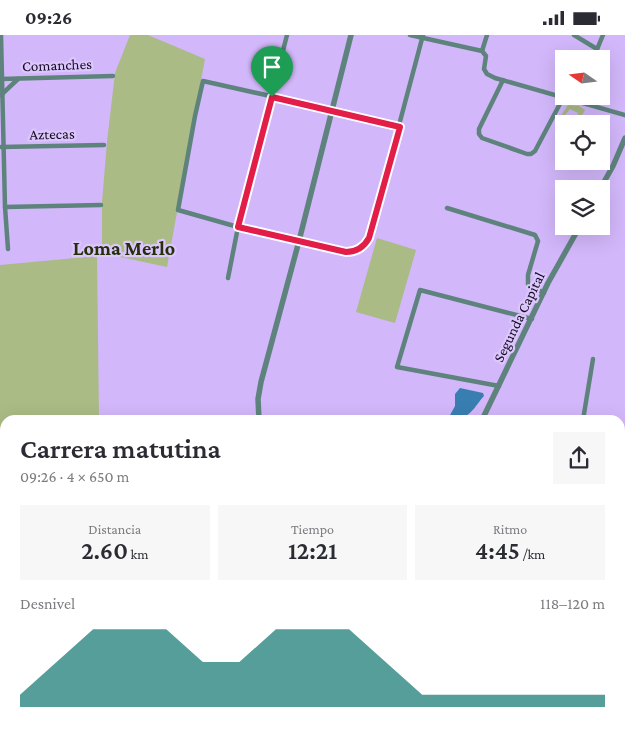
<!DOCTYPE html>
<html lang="es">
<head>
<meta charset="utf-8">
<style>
	body { margin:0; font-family:"Crimson Pro",serif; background:#f7f7f7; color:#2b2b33; height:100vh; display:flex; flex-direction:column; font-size:19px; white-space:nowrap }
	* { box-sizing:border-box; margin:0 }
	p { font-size:16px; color:#7c7c81 }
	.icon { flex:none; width:28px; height:28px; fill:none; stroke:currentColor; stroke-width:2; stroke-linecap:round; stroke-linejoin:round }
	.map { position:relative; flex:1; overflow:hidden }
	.side { position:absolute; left:0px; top:380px; width:625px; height:321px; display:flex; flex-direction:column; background:#fff; border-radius:15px 15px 0 0; box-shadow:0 5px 20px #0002 }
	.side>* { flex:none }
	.needle { width:32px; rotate:284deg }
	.fabs { position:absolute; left:555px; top:15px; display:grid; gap:10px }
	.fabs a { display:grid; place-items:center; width:55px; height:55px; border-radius:0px; background:#fff; box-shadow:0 5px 20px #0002; font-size:25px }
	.pin { position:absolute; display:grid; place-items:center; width:42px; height:42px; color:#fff; margin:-51px -21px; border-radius:50% 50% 50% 0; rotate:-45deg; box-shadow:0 0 5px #0007 }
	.pin .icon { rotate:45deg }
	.round { display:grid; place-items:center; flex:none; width:52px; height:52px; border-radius:0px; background:#f7f7f7 }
	.head { display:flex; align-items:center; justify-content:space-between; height:85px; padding:0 20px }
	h1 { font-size:28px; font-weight:600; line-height:38px }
	.figures { display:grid; grid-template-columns:repeat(3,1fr); gap:8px; height:85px; padding:5px 20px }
	.figures div { display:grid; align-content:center; border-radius:0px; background:#f7f7f7; text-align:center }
	.figures b { font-size:25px; font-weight:600 }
	.figures small { font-size:14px; font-weight:400 }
	.figures p { font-size:14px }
	.chart { height:140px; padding:10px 20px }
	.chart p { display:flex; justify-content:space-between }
	.chart svg { width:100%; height:90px; margin-top:5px; fill:#0f766e; opacity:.7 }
	.status { display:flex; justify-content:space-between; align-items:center; height:35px; padding:0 25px; background:#fff; direction:ltr }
	.status svg { height:14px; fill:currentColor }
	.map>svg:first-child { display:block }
	.green { fill:#aabb85 }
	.water { fill:#397eb1 }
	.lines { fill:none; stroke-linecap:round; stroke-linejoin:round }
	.minor { stroke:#5e837d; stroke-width:4.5 }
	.tertiary { stroke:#5e837d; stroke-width:5.5 }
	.secondary { stroke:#25635a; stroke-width:7 }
	.route-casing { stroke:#fff; stroke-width:10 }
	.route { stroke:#e11d48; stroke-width:6 }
	.labels { text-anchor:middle; stroke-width:4.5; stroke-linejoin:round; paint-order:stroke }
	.street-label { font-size:15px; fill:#150a21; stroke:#dcc7fd }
	.district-label { font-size:20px; font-weight:bold; fill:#252f09; stroke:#dcc7fd }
</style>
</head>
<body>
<div class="status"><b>09:26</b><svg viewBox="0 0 49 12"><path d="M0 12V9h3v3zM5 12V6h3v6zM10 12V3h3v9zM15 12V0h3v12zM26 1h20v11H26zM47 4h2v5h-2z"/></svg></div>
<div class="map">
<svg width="625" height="701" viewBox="0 0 625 701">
	<rect width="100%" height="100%" fill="#d2b7fa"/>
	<g class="green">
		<polygon points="130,0 148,0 205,24 167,232 102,218 102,167 107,107 115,38"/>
		<polygon points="568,70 579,71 585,75 578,88 576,87 578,78 570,74 566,79 566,86 562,87 558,85"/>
		<polygon points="377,203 416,215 395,288 356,277"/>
		<polygon points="97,221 99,385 5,385 5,471 0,473 0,230"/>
		<polygon points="5,510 5,619 0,619 0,511"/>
		<polygon points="620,616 625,619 625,701 608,701 601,696 620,696"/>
	</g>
	<path class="water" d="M460 353 483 358 484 361C478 367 471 381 462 382 457 382 455 381 449 382L455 371V359Z"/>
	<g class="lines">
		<g class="minor">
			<polyline points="1,0 5,172 8,214"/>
			<polyline points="410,0 482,16 486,21 484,34 487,39 495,43 625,80"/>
			<polyline points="574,0 597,14"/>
			<polyline points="482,16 487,0"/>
			<polyline points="593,24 603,0"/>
			<polyline points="1,44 113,41"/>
			<polyline points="503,45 479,94 479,99 482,103 527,119 531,119 535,116 563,63"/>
			<polyline points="1,60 18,44"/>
			<path d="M400 92 333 75 203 46 195 81 178 175 238 192 346 217C357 217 364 212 369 203L423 0"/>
			<polyline points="1,112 104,110"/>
			<polyline points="5,172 101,170"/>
			<polyline points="447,173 535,200 538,206 528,240 528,249 544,258"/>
			<polyline points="228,243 238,192 287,0"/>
			<polyline points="499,351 397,332 420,255 532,284"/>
			<polyline points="583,385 593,324"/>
			<polyline points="620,542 625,533"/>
			<polyline points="620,607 625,610"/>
			<polyline points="0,635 5,630"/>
			<polyline points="118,696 132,701"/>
			<polyline points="389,696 394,701"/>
			<polyline points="587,696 594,701"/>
			<polyline points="15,701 21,696"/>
			<polyline points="187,701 190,696"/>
			<polyline points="241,701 244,696"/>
			<polyline points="301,701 305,696"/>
			<polyline points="362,701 365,696"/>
			<polyline points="442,701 445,696"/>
			<polyline points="527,701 529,696"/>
		</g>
		<g class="tertiary">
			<polyline points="600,154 613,131 625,103"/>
			<polyline points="259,385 258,364 261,347 299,206 351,0"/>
			<polyline points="482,385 548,248 580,191"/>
		</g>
		<g class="secondary">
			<polyline points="620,398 625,398"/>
			<polyline points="0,502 5,501"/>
		</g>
	</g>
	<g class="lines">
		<g class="route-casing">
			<path id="route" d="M272 62 400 92 369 203C364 212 357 217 346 217L238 192Z"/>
		</g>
		<use href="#route" class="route"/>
	</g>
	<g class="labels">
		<g class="street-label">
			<text transform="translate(57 30) rotate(-2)" y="5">Comanches</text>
			<text transform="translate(52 99) rotate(-1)" y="5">Aztecas</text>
			<text transform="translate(519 282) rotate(-64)" y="5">Segunda Capital</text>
		</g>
		<g class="district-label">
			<text x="124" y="220">Loma Merlo</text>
		</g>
	</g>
</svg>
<div class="fabs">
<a><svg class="needle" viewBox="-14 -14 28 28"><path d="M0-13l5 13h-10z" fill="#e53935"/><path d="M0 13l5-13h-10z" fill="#7c7c81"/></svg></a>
<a><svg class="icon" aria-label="locate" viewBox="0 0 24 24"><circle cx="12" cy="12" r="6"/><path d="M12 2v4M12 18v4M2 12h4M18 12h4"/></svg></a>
<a><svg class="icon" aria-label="layers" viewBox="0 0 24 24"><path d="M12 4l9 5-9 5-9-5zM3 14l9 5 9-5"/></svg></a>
</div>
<div class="pin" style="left:272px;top:62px;background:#1e9e55"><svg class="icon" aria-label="arrive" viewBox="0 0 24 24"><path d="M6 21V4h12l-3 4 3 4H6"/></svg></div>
<section class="side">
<div class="head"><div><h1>Carrera matutina</h1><p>09:26 · 4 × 650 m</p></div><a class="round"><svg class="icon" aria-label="share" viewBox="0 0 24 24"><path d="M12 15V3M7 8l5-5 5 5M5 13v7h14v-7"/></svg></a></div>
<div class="figures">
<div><p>Distancia</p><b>2.60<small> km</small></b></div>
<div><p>Tiempo</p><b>12:21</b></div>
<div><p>Ritmo</p><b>4:45<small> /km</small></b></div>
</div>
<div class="chart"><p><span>Desnivel</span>118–120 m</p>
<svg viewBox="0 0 160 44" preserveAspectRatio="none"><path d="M0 44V38L10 22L20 6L30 6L40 6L50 22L60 22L70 6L80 6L90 6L100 22L110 38L120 38L130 38L140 38L150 38L160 38V44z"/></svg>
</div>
</section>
</div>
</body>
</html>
